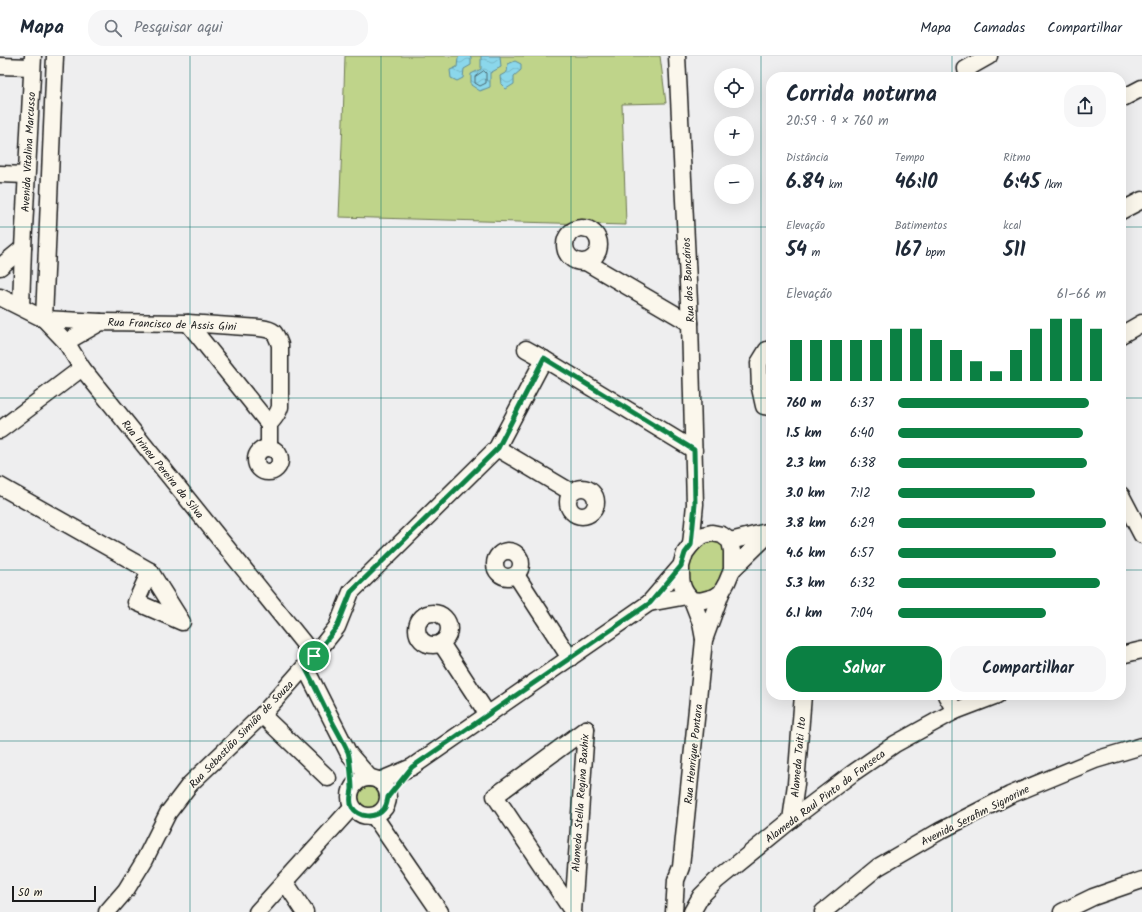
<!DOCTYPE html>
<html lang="pt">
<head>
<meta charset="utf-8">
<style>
	body { margin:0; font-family:Kalam,sans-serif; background:#f6f6f7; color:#1f2937; height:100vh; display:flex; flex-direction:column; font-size:15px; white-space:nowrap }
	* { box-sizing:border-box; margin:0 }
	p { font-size:13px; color:#747a83 }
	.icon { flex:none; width:22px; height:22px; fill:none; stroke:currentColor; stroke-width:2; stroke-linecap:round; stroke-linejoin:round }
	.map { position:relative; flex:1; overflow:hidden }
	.panel { position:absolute; left:766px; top:16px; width:360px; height:628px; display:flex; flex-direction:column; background:#fff; border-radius:16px; box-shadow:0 4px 16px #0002 }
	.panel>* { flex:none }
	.fabs { position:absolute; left:714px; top:12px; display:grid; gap:8px }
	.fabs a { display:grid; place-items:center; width:40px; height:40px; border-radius:50%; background:#fff; box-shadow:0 4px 16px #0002; font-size:20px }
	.scale { position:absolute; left:12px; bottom:10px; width:84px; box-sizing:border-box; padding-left:4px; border:2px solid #1c1c1c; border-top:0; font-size:11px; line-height:14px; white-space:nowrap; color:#1c1c1c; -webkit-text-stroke:3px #fbf7ec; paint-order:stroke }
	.pin { position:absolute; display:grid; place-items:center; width:34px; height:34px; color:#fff; margin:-17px; border:2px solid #fff; border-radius:50%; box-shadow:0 1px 4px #0007 }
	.round { display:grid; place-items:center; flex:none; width:42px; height:42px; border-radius:16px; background:#f6f6f7 }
	.head { display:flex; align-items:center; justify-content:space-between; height:68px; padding:0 20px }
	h1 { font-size:22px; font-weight:800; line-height:30px }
	.stats { display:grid; grid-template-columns:repeat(3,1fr); gap:6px; height:68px; padding:4px 20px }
	.stats div { display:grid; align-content:center }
	.stats b { font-size:20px; font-weight:800 }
	.stats small { font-size:11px; font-weight:400 }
	.stats p { font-size:11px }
	.chart { height:112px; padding:8px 20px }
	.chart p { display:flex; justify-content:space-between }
	.chart svg { width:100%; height:72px; margin-top:4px; stroke:#0b8043; stroke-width:6 }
	.cta { display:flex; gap:8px; margin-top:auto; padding:8px 20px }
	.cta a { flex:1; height:46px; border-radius:16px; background:#0b8043; color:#fff; font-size:16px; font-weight:800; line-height:46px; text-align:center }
	.cta a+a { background:#f6f6f7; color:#1f2937 }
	ul { padding:0 20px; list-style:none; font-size:13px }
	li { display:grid; grid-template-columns:64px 48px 1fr; align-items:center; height:30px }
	li i { height:10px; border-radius:5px; background:#0b8043 }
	header { display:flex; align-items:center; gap:24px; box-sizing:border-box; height:56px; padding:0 20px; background:#fff; border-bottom:1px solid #e0e1e3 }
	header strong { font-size:19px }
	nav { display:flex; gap:22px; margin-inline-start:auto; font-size:14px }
	.search { width:280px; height:36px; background:#f6f6f7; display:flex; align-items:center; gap:10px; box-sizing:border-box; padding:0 14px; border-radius:16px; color:#747a83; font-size:15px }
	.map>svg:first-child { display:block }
	.green { fill:#bfd48a; stroke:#6e7853 }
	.water { fill:url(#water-waves); stroke:#5f8c98 }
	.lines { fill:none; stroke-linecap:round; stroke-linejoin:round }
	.shore { stroke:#48676f; stroke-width:1 }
	.minor-casing { stroke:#1c1c1c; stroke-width:19 }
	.minor { stroke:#fbf7ec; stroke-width:16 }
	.route-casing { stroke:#fff; stroke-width:8 }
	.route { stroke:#0b8043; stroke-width:5 }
	.grid { fill:none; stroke:#0f766e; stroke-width:1; stroke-opacity:0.55 }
	.labels { text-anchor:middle; stroke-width:3.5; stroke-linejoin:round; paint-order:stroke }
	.street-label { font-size:11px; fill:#1c1c1c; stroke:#fbf7ec }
</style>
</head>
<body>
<header>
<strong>Mapa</strong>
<div class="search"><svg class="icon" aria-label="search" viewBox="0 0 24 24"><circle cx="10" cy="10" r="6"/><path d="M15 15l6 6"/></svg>Pesquisar aqui</div>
<nav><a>Mapa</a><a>Camadas</a><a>Compartilhar</a></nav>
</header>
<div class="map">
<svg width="1142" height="856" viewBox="0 0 1142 856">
	<defs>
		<pattern id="water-waves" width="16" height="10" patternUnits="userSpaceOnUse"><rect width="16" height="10" fill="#8bd7eb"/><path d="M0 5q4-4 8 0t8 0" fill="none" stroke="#77b8c9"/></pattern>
	</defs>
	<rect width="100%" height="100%" fill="#eeeeef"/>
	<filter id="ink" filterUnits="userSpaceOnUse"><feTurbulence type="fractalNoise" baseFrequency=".025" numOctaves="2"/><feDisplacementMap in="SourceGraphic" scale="8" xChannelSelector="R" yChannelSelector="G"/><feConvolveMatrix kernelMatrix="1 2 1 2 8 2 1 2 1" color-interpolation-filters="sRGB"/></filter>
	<g filter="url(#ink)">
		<g class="green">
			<polygon points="345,0 660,0 666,47 622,48 626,169 339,161 343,65"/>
			<path d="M714 484 719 485 725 490 728 507 714 535 707 539 690 537C689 530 686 515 687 509 691 496 702 487 714 484Z"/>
			<circle cx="369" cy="742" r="14"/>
		</g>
		<g class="water">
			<polygon points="460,0 469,0 471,1 471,9 464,13 463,22 457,25 451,22 450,14 457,11 458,2"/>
			<polygon points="481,0 500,0 501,11 490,17 490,31 480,35 471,29 471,18 481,13"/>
			<polygon points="515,5 521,8 521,14 514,20 514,28 506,33 501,28 500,20 507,16 508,8"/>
		</g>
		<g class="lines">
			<polygon class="shore" points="484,15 486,17 486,27 480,30 475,27 475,21"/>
			<g class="minor-casing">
				<g id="minor">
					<polyline points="55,0 44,263 101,266"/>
					<polyline points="677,0 690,267 695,448 691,489"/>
					<polyline points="0,10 32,11"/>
					<polyline points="968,21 966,13 989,0"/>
					<polyline points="1121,43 1142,32"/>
					<polyline points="0,118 26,119"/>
					<polyline points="1121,155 1142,144"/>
					<circle cx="582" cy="189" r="17"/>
					<polyline points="586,206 690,267"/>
					<polyline points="0,211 23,192"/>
					<polyline points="0,241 44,263 66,286 82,312 314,600"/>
					<polyline points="21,251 23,192 33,0"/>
					<polyline points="188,267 269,368"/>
					<polyline points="1121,279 1142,267"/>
					<path d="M66 286 101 266 188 267 260 272C274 274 275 275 280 289V351C278 358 274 363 269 368V392"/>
					<polyline points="526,293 544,303 694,394"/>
					<polyline points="771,293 767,294 759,307 760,332 764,350 771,351"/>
					<polyline points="0,374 82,312"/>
					<polyline points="497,392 571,436"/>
					<circle cx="268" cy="404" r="12"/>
					<polyline points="0,430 150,515"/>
					<circle cx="582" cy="446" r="14"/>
					<polyline points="1121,439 1142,479"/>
					<polyline points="730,485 771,475"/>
					<circle cx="508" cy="508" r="13"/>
					<polyline points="732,514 771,476"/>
					<polygon points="150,515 182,566 136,546"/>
					<polyline points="516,519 570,602"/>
					<polyline points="692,544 701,567 704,583"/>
					<polyline points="649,547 687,540"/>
					<circle cx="433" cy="573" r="16"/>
					<polyline points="441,587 488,659"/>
					<polyline points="1121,599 1142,594"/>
					<polyline points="305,611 349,698 370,722"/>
					<polyline points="946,639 955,655"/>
					<polyline points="262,659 328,722"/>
					<circle cx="369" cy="741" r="19"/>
					<path d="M379 725 412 711 649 547 681 510 685 497 691 489 697 483 704 479 712 477 722 479 730 485 732 495V514L727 526 721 537 715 541 700 545 692 544C680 533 681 524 681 510"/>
					<polyline points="374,760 440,856"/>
					<polyline points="791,764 796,728 803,639"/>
					<polyline points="285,826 305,856"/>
					<polyline points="107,856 126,834 145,803 168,757 190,728 262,659 314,600 337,571 351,536 497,392 544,303"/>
					<polyline points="257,856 352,751"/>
					<polyline points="573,856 495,740 586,673"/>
					<polyline points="573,856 586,673"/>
					<polyline points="674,856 676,824 681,811 704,584 721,537"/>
					<polyline points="692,856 701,840 716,825 791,764 853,717 895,688 955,655 997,639"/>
					<polyline points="823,856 878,811 940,775 1010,739 1095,704 1142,690"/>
					<polyline points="1062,856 1093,841 1142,824"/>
				</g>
			</g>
			<use href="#minor" class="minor"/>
		</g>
	</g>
	<g class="lines" filter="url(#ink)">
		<g class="route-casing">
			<path id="route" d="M544 302 694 394 695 448 691 489 685 497 681 510 650 547 412 711 388 741C387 746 387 749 384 753 376 763 359 762 352 751 349 745 351 740 352 733 352 728 350 702 348 696 344 687 339 678 334 669 324 650 315 630 305 611L314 600 337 571 351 536 498 392Z"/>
		</g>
		<use href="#route" class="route"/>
	</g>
	<path class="grid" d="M190 0V856M381 0V856M571 0V856M761 0V856M952 0V21M0 171H771M1121 171H1142M0 342H771M1121 342H1142M0 514H771M1121 514H1142M952 639V856M0 685H1142"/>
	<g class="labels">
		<g class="street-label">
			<text transform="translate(28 96) rotate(-87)" y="4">Avenida Vitalina Marcusso</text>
			<text transform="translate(688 224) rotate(-93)" y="4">Rua dos Bancários</text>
			<text transform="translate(172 268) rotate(2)" y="4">Rua Francisco de Assis Gini</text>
			<text transform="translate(163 413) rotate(51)" y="4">Rua Irineu Pereira da Silva</text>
			<text transform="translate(241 678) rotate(-46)" y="4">Rua Sebastião Simião de Souza</text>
			<text transform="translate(693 698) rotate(-84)" y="4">Rua Henrique Pontara</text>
			<text transform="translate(798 701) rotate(-85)" y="4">Alameda Taiti Ito</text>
			<text transform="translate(825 740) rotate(-37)" y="4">Alameda Raul Pinto da Fonseca</text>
			<text transform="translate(580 747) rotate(-86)" y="4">Alameda Stella Regina Baxhix</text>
			<text transform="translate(975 759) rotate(-27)" y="4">Avenida Serafim Signorine</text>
		</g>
	</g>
</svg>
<div class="fabs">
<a><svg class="icon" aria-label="locate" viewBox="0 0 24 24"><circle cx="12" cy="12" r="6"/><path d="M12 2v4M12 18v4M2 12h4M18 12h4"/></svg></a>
<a>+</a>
<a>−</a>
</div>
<div class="scale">50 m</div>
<div class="pin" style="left:314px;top:600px;background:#1e9e55"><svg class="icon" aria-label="arrive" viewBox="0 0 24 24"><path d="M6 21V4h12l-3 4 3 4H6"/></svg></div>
<section class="panel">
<div class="head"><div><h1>Corrida noturna</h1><p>20:59 · 9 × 760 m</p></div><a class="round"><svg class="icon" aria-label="share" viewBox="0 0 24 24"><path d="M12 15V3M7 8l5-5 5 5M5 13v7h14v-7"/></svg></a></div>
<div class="stats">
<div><p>Distância</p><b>6.84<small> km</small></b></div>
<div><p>Tempo</p><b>46:10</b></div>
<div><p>Ritmo</p><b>6:45<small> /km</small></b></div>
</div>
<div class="stats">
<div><p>Elevação</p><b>54<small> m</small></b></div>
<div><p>Batimentos</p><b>167<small> bpm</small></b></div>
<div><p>kcal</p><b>511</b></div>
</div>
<div class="chart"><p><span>Elevação</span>61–66 m</p>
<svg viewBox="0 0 160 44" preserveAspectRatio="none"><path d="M5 44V19M15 44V19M25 44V19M35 44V19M45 44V19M55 44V12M65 44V12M75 44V19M85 44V25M95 44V32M105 44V38M115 44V25M125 44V12M135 44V6M145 44V6M155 44V12"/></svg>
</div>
<ul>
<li><b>760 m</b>6:37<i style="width:92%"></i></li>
<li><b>1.5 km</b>6:40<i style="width:89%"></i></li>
<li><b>2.3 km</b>6:38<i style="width:91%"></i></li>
<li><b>3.0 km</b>7:12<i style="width:66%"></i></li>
<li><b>3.8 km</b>6:29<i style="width:100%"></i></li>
<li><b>4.6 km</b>6:57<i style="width:76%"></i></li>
<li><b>5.3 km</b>6:32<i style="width:97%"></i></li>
<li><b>6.1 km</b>7:04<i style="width:71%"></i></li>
</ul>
<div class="cta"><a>Salvar</a><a>Compartilhar</a></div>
</section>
</div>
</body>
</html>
